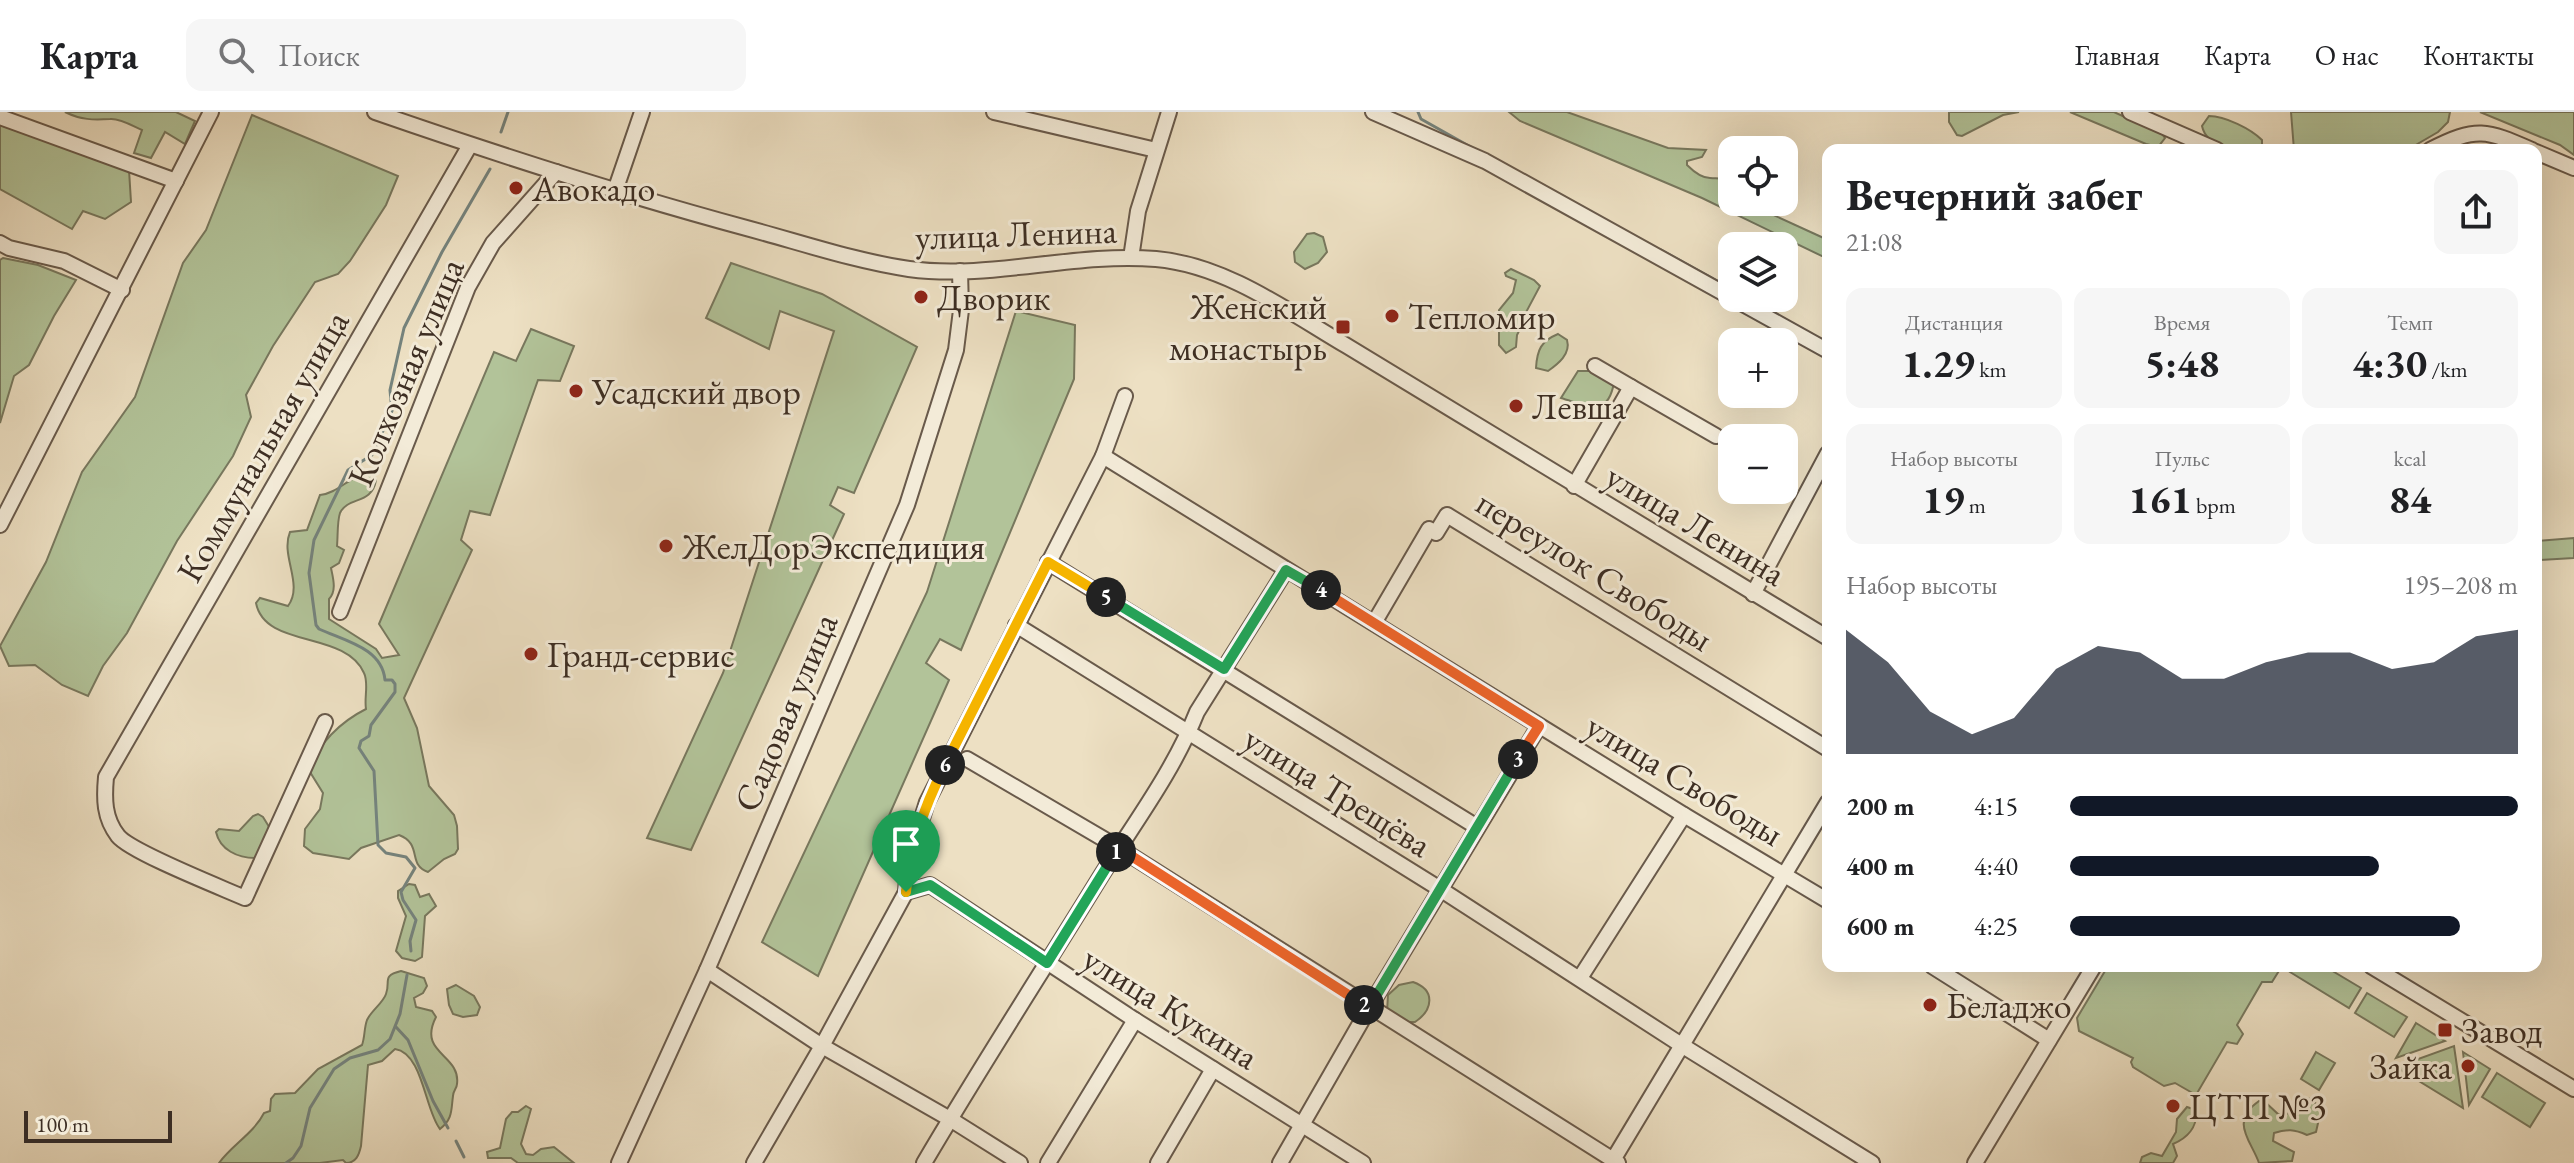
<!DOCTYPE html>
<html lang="ru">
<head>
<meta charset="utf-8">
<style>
	body { margin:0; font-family:"EB Garamond",serif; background:#f6f6f6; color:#202124; height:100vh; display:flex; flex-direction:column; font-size:30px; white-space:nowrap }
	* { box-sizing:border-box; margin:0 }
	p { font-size:26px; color:#757577 }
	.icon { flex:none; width:44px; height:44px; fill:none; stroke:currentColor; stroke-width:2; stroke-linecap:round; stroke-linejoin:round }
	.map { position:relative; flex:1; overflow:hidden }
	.panel { position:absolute; left:1822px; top:32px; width:720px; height:828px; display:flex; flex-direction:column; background:#fff; border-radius:16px; box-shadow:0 8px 32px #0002 }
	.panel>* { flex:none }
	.buttons { position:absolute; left:1718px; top:24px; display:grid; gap:16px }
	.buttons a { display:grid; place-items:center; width:80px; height:80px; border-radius:16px; background:#fff; box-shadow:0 8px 32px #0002; font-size:40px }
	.scale { position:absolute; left:24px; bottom:20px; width:148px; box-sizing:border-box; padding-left:8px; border:4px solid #3d2e23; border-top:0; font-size:22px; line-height:28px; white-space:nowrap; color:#3d2e23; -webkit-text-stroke:6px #f3ebd8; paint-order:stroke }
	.pin { position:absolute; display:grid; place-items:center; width:68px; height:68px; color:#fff; margin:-82px -34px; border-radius:50% 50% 50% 0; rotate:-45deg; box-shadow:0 0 8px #0007 }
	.pin .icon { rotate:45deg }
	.km { position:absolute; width:40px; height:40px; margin:-20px; border-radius:50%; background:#222; color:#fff; font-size:22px; line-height:40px; text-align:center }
	.round { display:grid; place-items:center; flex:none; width:84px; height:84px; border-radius:16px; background:#f6f6f6 }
	.headline { display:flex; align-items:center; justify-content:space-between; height:136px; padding:0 24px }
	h1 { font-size:44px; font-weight:700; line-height:60px }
	.stats { display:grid; grid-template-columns:repeat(3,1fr); gap:12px; height:136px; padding:8px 24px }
	.stats div { display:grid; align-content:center; border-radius:16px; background:#f6f6f6; text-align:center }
	.stats b { font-size:40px; font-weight:700 }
	.stats small { font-size:22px; font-weight:400 }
	.stats p { font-size:22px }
	.chart { height:224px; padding:16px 24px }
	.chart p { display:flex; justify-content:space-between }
	.chart svg { width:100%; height:144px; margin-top:8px; fill:#111827; opacity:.7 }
	ul { padding:0 24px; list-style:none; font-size:26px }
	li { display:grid; grid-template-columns:128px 96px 1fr; align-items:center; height:60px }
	li i { height:20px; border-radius:10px; background:#111827 }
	header { display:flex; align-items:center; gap:48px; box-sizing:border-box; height:112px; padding:0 40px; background:#fff; border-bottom:2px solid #e0e0e0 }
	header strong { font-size:38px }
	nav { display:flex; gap:44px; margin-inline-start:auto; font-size:28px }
	.search { width:560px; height:72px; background:#f6f6f6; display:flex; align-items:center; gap:20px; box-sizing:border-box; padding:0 28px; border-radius:16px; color:#757577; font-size:30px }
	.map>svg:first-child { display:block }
	.green { fill:#b2c399; stroke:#78785e; stroke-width:2 }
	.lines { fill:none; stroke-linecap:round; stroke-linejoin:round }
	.stream { stroke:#75837d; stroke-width:3 }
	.minor-casing { stroke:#695a4b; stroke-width:18 }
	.minor { stroke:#f3ebd8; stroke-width:14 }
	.split-1-casing { stroke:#fff; stroke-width:16 }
	.split-2-casing { stroke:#fff; stroke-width:16 }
	.split-3-casing { stroke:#fff; stroke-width:16 }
	.split-4-casing { stroke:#fff; stroke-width:16 }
	.split-5-casing { stroke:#fff; stroke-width:16 }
	.split-6-casing { stroke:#fff; stroke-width:16 }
	.split-7-casing { stroke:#fff; stroke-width:16 }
	.split-1 { stroke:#22a559; stroke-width:10 }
	.split-2 { stroke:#f0652b; stroke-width:10 }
	.split-3 { stroke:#22a559; stroke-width:10 }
	.split-4 { stroke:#f0652b; stroke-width:10 }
	.split-5 { stroke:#22a559; stroke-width:10 }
	.split-6 { stroke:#f5b400; stroke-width:10 }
	.split-7 { stroke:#f5b400; stroke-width:10 }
	.poi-dot { fill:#8f2418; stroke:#f3ebd8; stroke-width:3 }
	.labels { text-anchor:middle; stroke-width:6; stroke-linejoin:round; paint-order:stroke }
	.poi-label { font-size:36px; fill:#3d2e23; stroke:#f3ebd8; text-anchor:start }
	.street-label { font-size:36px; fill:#3d2e23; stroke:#f3ebd8 }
</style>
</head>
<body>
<header>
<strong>Карта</strong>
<div class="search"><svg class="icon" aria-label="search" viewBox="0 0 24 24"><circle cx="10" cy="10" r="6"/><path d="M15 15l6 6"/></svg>Поиск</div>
<nav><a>Главная</a><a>Карта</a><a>О нас</a><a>Контакты</a></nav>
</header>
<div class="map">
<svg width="2574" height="1051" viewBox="0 0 2574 1051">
	<rect width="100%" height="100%" fill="#ede0c3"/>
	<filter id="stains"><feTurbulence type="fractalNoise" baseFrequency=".0025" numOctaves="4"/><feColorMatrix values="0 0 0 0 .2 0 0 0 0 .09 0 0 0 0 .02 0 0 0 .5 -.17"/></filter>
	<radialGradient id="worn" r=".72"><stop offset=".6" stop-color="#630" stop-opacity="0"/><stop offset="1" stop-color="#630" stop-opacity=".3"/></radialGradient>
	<g class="green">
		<path d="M65 0H176L195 9 185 32 165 20 151 46 134 41 142 18C133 14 120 6 110 7 93 8 81 8 65 0Z"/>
		<path d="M1509 0H1567L1668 36 1706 38 1702 45 1687 49V53C1693 59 1701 66 1710 66 1719 67 1720 65 1728 71L1724 80 1732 84V90H1745L1828 128V147L1702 86 1520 9Z"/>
		<polygon points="2019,0 2003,3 1962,24 1957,23 1949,10 1949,0"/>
		<polygon points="2070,0 2114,0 2162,22 2165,26 2158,35 2146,32"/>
		<polygon points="2291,0 2450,0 2448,10 2438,20 2407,38 2294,38"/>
		<polygon points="2480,0 2574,0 2574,43 2560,33"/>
		<polygon points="252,3 398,64 386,93 350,149 338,162 315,170 273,234 246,283 251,305 233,344 177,429 127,521 103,554 88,584 62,573 35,553 9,554 0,534 46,450 82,360 135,285 183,151 206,118"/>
		<path d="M2209 4C2225 4 2251 17 2262 28V38C2242 38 2207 38 2202 14Z"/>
		<polygon points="0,13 129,58 131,90 105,107 83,99 72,117 0,77"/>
		<polygon points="1314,121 1323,125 1327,140 1318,151 1305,157 1295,150 1294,140 1307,122"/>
		<polygon points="3,146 38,153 76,168 54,204 29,253 14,264 0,311 0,148"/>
		<polygon points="731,151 822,182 917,235 854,381 838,375 830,393 844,402 691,738 647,726 723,561 834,219 780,199 769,237 706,206"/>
		<polygon points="1511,157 1534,168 1540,174 1524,204 1530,206 1528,215 1520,217 1517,223 1516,235 1506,241 1499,233 1499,198 1513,181 1516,168 1506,164 1505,161"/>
		<polygon points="1016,199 1075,213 1074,267 961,538 940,527 926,551 949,568 818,864 762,830 927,480"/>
		<path d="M531 217 574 234 560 269 538 268 490 403 470 399 461 428 472 438 404 586 417 616 429 674 454 703 457 714 458 737 455 742 444 747 428 760C407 753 423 732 399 723L361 736 349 747 313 741 304 734 305 717 320 697 323 681 310 660C316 632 342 609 366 597 364 586 369 571 364 561 345 518 265 537 256 491L260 486 288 494C304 472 280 444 290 420L307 418 320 383C339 381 350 363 369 361L376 368C372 393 348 384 340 401 337 410 338 424 337 434L344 438 339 451 331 456C333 466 337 479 329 487V507L376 537 382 546 399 543 379 512 494 240 516 249Z"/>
		<path d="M1558 222 1567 228C1571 242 1558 252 1548 259L1536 256C1537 238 1541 229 1558 222Z"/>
		<path d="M1578 259H1590L1614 270C1608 308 1585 293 1561 286Z"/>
		<polygon points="2574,426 2574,446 2540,448 2536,445 2536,429"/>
		<path d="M258 702 263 705 271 718 265 734 255 746C238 746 220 738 216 720L219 717 239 719 253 704Z"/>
		<polygon points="409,772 415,773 420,785 429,782 436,794 425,804 422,845 415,849 402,846 396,839 406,804 398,786 398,779"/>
		<polygon points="2108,854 2282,854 2272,870 2262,870 2237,913 2243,922 2237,932 2227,930 2196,983 2175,971 2164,974 2133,955 2131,950 2133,946 2079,919 2077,906"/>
		<polygon points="2294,854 2324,854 2361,876 2349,896 2290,860"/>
		<path d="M401 859 424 866 427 874 423 881 414 886 416 895 432 899 436 905C417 942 461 942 457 972 457 976 453 979 453 984 451 998 453 1007 440 1017 425 999 423 941 395 937L382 949 368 953 361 1034C359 1043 356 1051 346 1051L343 1048 320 1051H219C232 1033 254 1021 264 1001L270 999 271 987 275 982 295 981 318 957 362 933C365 925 364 916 367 908 371 899 383 891 386 882 391 869 381 864 401 859Z"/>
		<path d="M1413 870C1436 878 1433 898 1415 910H1399L1387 900 1388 883 1399 873Z"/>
		<polygon points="456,873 474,884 480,895 477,903 463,905 453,902 449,893 447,877"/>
		<polygon points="2367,881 2407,905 2394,925 2355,901"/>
		<polygon points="2416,911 2445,929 2396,946"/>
		<polygon points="2454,934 2463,996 2396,955"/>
		<polygon points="2316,940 2335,951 2319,978 2301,967"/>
		<polygon points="2463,940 2490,957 2469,993"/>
		<polygon points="2497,961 2545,991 2530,1015 2482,985"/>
		<path d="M2303 986 2312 987 2321 998 2316 1020 2307 1023C2294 1017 2287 1017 2274 1021L2273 1029 2294 1040 2292 1049 2259 1051C2251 1028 2229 1010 2259 989H2264L2278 1002 2286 1003Z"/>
		<polygon points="526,994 531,997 521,1032 526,1042 533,1043 541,1037 554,1035 574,1051 518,1051 511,1046 488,1046 487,1040 500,1036 506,1007 512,1000 518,1000"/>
		<path d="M2187 995 2196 998C2198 1015 2187 1026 2173 1032L2177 1044 2173 1051H2140L2142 1045 2151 1041 2162 1044 2176 1020 2177 1007Z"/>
	</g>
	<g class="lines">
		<g class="stream">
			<polyline points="1418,0 1421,7 1476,38"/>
			<polyline points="501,20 508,0"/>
			<polyline points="1661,138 1717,169"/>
			<polyline points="1725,173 1732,177"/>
			<polyline points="1748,186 1769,198"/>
			<path d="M411 839 410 829 416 808 403 788 401 780 415 756 406 745 386 741 378 733 374 659 359 636 361 629 369 624 371 613 395 580V572L392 568H385C382 536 345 529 319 517L316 513 309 461 314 428 348 358 372 343 392 299 390 278 404 216 442 140 490 57"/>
			<polyline points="396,915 408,928 433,989 448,1016"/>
			<polyline points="456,1029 464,1045"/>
			<polyline points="286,1051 293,1046 301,1034 310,996 334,957 350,946 378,938 390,927 400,902 407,863"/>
		</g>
		<g class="minor-casing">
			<g id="minor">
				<path d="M375 0C499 43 624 83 750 117 802 131 855 149 909 157 991 168 1074 140 1156 147 1226 153 1289 200 1347 234L1828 526"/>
				<polyline points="994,0 1156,38"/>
				<polyline points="1373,0 1485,49 1828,239"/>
				<polyline points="2130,0 2217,38"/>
				<polyline points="0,5 176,69"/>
				<path d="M2430 38C2477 14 2486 18 2532 38"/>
				<polyline points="2536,40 2574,56"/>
				<polyline points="615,79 642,0"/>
				<polyline points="0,131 9,136 64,149 122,178"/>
				<polyline points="1131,146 1138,99 1169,0"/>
				<polyline points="1595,254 1631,275"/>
				<polyline points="1103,344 1684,703 1828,789"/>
				<polyline points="1574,374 1631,275 1716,324"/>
				<polyline points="0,413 211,0"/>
				<polyline points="1048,450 1477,715"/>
				<polyline points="1753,482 1828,341"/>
				<polyline points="340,500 468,175 493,131 556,60"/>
				<polyline points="1374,511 1429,417 1436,421 1447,403 1828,637"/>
				<polyline points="1016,513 1440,777 1683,934 1872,1051"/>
				<path d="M325 610 245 786C220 775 131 740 118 724 104 706 104 687 106 665L470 33"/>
				<polyline points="967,647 1119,736 1618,1051"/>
				<polyline points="906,780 930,773 1135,908 1363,1051"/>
				<polyline points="1932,854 2049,928"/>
				<polyline points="2371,854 2574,977"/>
				<polyline points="707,858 822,934 950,1007 1020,1051"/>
				<polyline points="1580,866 1684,703"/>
				<polyline points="1613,1048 1828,690"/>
				<polyline points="619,1051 707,858 907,393 956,238 961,198 960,159"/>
				<polyline points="754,1051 822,934 906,780 908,752 927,690 1103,344 1125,284"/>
				<path d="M924 1051C981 954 1042 860 1101 764 1135 710 1173 660 1197 600L1286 458"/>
				<polyline points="1048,1051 1135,908"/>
				<polyline points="1158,1051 1213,957"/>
				<polyline points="1280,1051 1369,896 1539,614"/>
				<polyline points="1975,1051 2094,854"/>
			</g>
		</g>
		<use href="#minor" class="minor"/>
	</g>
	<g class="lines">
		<g class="split-1-casing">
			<polyline id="split-1" points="906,780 930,773 1047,851 1116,740"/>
		</g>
		<g class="split-2-casing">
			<polyline id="split-2" points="1116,740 1119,736 1364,893"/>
		</g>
		<g class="split-3-casing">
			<polyline id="split-3" points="1364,893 1369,896 1518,647"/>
		</g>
		<g class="split-4-casing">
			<polyline id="split-4" points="1321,478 1539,614 1518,647"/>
		</g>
		<g class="split-5-casing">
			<polyline id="split-5" points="1106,485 1224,557 1286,458 1321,478"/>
		</g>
		<g class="split-6-casing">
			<polyline id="split-6" points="945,653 1048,450 1106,485"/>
		</g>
		<g class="split-7-casing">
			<path id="split-7" d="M906 780C909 735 925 693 945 653"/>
		</g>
		<use href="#split-1" class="split-1"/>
		<use href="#split-2" class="split-2"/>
		<use href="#split-3" class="split-3"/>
		<use href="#split-4" class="split-4"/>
		<use href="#split-5" class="split-5"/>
		<use href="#split-6" class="split-6"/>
		<use href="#split-7" class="split-7"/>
	</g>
	<g class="poi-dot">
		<circle cx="516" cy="76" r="8"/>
		<circle cx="921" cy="185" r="8"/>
		<circle cx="1392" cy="204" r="8"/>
		<rect x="1335" y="207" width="16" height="16" rx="4"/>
		<circle cx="576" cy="279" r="8"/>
		<circle cx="1516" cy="294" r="8"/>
		<circle cx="666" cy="434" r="8"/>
		<circle cx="531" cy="542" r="8"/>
		<circle cx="1930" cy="893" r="8"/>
		<rect x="2437" y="910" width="16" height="16" rx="4"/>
		<circle cx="2468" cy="954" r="8"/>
		<circle cx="2173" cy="994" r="8"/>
	</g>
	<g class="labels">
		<g class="poi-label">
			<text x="532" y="89">Авокадо</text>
			<text x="937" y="198">Дворик</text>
			<text x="1327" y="207" text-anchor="end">Женский<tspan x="1327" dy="41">монастырь</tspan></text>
			<text x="1408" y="217">Тепломир</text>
			<text x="592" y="292">Усадский двор</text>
			<text x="1532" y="307">Левша</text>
			<text x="682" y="447">ЖелДорЭкспедиция</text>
			<text x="547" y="555">Гранд-сервис</text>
			<text x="1946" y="906">Беладжо</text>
			<text x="2461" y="931">Завод</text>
			<text x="2452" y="967" text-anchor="end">Зайка</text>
			<text x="2189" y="1007">ЦТП №3</text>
		</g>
		<g class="street-label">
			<text transform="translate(1016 121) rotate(-2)" y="13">улица Ленина</text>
			<text transform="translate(405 260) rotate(-67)" y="13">Колхозная улица</text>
			<text transform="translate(262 334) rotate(-60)" y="13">Коммунальная улица</text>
			<text transform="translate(1696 412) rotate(31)" y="13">улица Ленина</text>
			<text transform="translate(1595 458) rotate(32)" y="13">переулок Свободы</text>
			<text transform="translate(785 600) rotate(-67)" y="13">Садовая улица</text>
			<text transform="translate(1685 667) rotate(31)" y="13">улица Свободы</text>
			<text transform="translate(1338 679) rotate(32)" y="13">улица Трещёва</text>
			<text transform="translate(1171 895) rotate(32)" y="13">улица Кукина</text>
		</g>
	</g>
	<rect width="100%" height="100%" filter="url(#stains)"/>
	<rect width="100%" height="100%" fill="url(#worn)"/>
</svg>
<div class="buttons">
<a><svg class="icon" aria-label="locate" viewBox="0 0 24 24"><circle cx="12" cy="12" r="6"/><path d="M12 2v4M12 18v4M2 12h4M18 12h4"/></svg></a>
<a><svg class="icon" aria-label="layers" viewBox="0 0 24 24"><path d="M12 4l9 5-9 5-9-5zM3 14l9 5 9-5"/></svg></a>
<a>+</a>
<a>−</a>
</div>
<div class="scale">100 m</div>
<div class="pin" style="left:906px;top:780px;background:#1e9e55"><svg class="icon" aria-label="arrive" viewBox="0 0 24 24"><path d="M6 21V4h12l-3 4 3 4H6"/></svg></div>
<b class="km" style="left:1116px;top:740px">1</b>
<b class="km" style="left:1364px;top:893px">2</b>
<b class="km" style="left:1518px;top:647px">3</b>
<b class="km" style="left:1321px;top:478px">4</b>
<b class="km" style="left:1106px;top:485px">5</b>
<b class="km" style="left:945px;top:653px">6</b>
<section class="panel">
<div class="headline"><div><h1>Вечерний забег</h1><p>21:08</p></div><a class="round"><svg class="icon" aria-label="share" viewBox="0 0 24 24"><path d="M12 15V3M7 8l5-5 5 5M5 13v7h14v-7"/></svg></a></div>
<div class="stats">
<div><p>Дистанция</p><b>1.29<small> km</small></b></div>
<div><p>Время</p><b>5:48</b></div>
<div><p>Темп</p><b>4:30<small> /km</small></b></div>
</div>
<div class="stats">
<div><p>Набор высоты</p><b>19<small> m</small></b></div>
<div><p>Пульс</p><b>161<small> bpm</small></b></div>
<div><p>kcal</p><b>84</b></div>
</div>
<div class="chart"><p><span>Набор высоты</span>195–208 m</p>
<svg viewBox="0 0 160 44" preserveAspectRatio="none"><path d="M0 44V6L10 16L20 31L30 38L40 33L50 18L60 11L70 13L80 21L90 21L100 16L110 13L120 13L130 18L140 16L150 8L160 6V44z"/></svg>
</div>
<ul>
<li><b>200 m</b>4:15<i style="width:100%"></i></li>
<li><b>400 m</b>4:40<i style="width:69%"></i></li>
<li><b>600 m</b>4:25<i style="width:87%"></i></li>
</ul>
</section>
</div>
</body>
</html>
